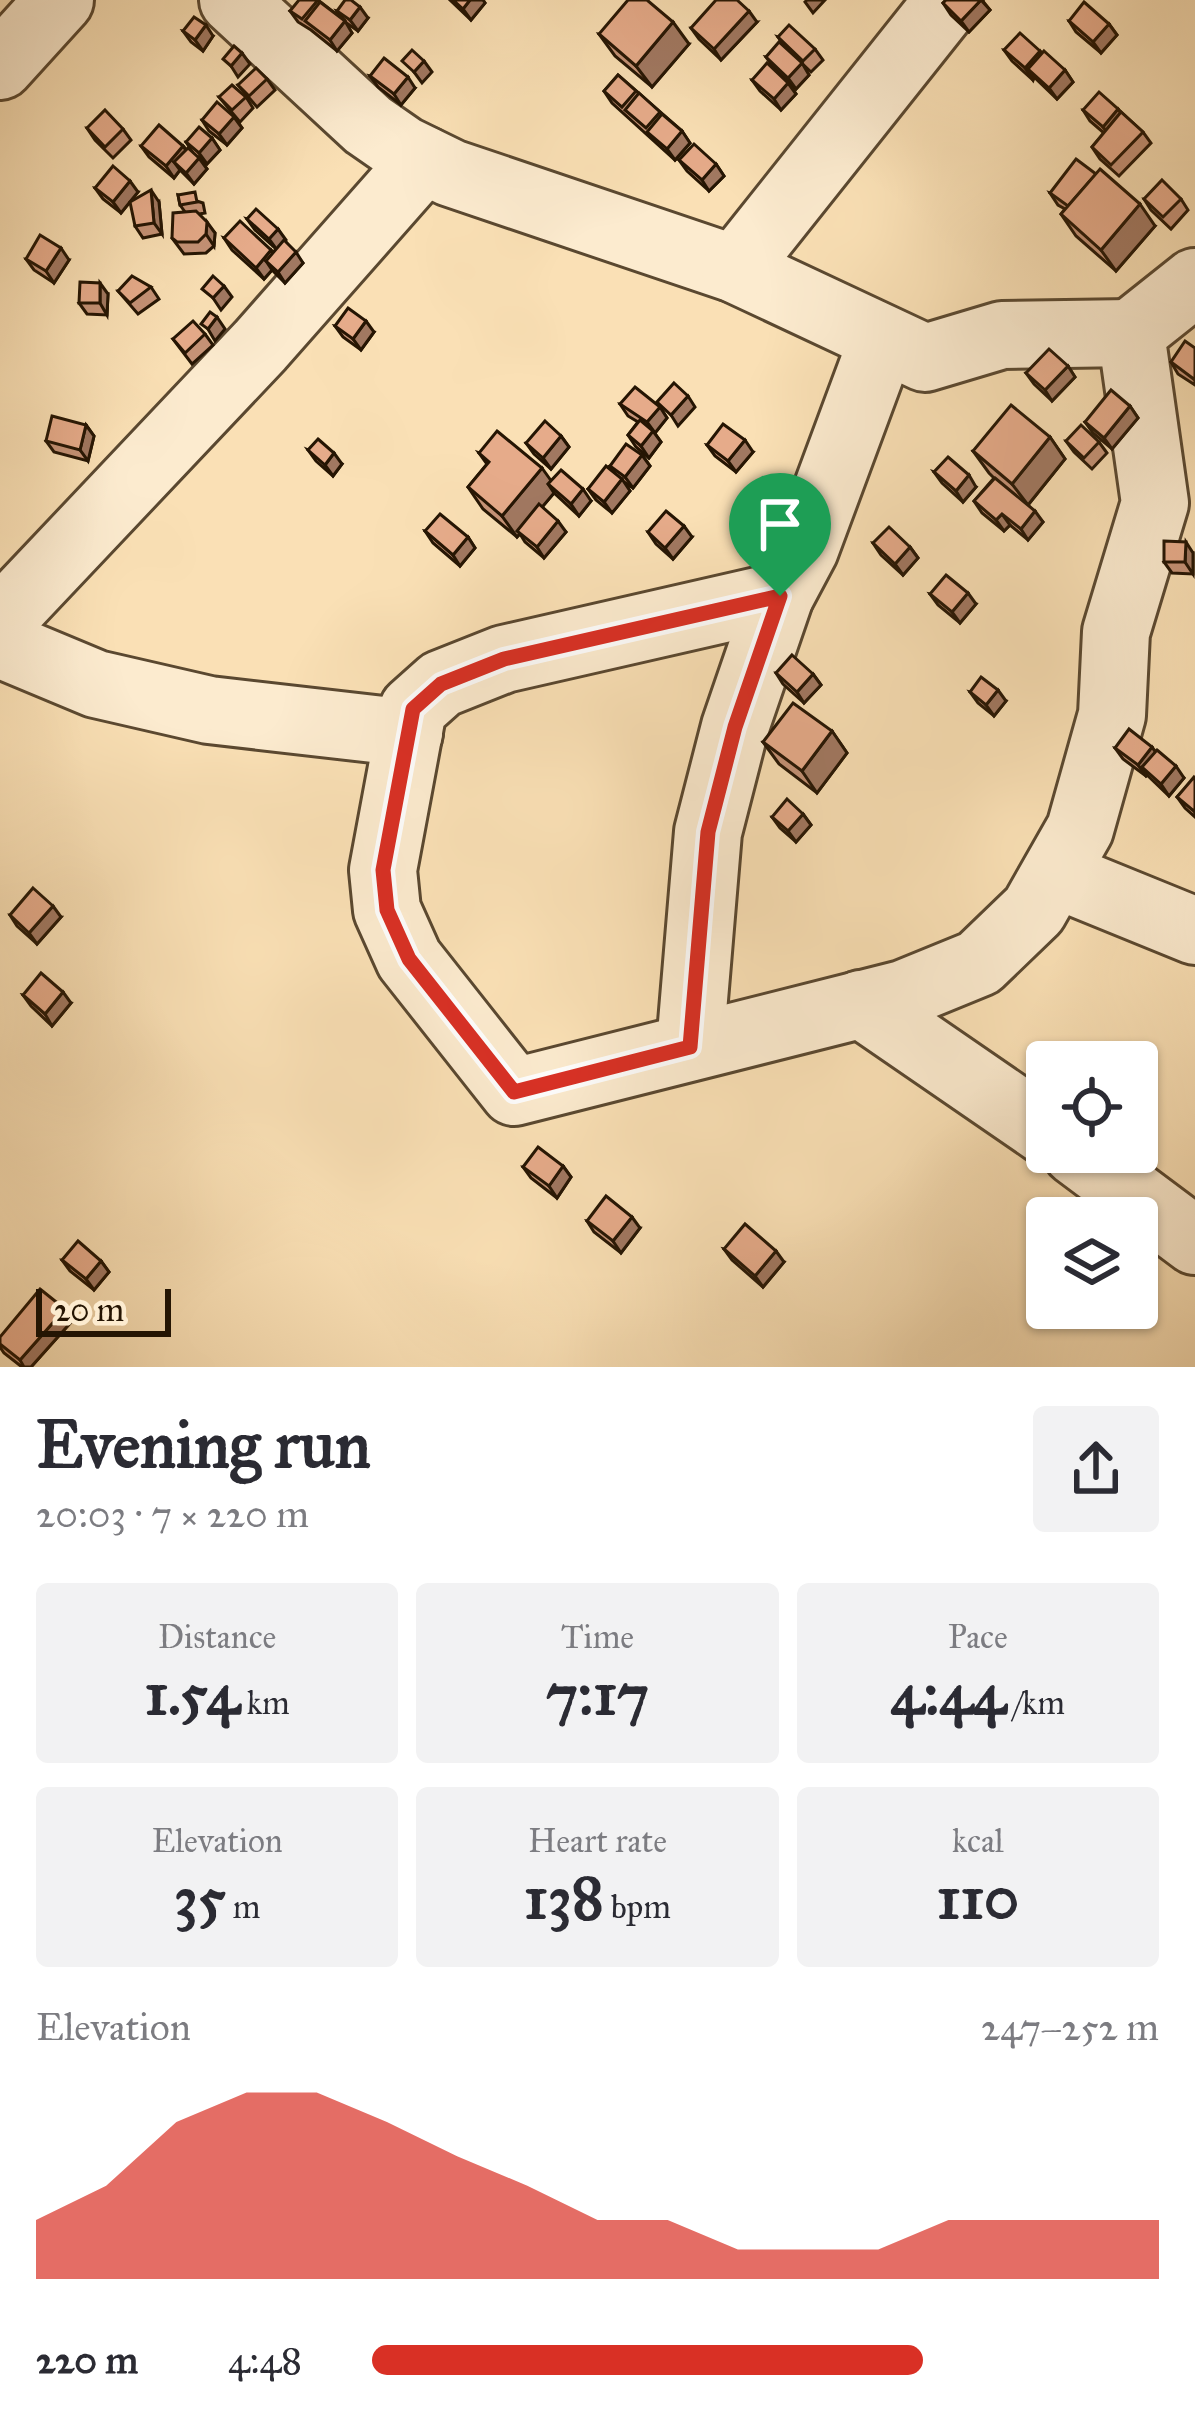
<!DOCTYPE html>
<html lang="en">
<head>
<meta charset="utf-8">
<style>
	body { margin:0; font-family:"IM FELL Great Primer",serif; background:#f2f2f3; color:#2b2b33; height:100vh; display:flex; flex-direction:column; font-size:45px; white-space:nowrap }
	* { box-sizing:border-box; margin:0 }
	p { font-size:39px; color:#7c7c81 }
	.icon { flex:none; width:66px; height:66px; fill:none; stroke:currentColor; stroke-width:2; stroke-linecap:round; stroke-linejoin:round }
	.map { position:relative; height:1367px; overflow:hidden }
	.drawer { display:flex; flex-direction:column; background:#fff; flex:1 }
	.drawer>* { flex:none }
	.buttons { position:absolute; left:1026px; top:1041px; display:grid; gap:24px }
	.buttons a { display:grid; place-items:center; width:132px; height:132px; border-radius:12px; background:#fff; box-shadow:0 3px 9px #0004; font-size:60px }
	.scale { position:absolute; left:36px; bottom:30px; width:135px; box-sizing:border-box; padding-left:12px; border:6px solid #251503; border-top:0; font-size:33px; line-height:42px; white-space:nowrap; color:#251503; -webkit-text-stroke:9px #fcebcf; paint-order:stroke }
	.pin { position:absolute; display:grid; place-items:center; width:102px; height:102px; color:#fff; margin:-123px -51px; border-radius:50% 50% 50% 0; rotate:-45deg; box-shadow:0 0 12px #0007 }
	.pin .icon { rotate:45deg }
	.round { display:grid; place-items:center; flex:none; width:126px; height:126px; border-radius:12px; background:#f2f2f3 }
	.overview { display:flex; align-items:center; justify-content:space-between; height:204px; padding:0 36px }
	h1 { font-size:66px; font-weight:800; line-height:90px }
	.metrics { display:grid; grid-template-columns:repeat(3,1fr); gap:18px; height:204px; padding:12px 36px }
	.metrics div { display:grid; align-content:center; border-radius:12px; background:#f2f2f3; text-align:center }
	.metrics b { font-size:60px; font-weight:800 }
	.metrics small { font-size:33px; font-weight:400 }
	.metrics p { font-size:33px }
	.chart { height:336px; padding:24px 36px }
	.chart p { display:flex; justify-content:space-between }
	.chart svg { width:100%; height:216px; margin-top:12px; fill:#d93025; opacity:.7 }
	ul { padding:0 36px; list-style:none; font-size:39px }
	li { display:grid; grid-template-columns:192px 144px 1fr; align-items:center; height:90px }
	li i { height:30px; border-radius:15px; background:#d93025 }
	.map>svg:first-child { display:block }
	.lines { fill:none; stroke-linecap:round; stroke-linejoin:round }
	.minor-casing { stroke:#5a4830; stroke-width:72 }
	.minor { stroke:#fcebcf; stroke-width:66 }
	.wall { fill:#c69377; stroke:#251503; stroke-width:3 }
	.shaded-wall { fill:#a17861; stroke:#251503; stroke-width:3 }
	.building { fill:#e6ab8a; stroke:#251503; stroke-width:3 }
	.route-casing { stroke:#fff; stroke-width:24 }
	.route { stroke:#d93025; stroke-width:15 }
</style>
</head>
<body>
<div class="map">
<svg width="1195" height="1367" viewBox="0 0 1195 1367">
	<rect width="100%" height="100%" fill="#fae0b5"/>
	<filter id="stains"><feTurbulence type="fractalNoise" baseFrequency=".00167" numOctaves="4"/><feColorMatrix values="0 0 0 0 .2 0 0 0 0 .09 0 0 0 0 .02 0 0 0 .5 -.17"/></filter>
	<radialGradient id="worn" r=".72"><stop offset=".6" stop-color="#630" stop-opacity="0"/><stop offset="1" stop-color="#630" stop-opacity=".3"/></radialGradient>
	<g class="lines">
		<g class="minor-casing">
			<g id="minor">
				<polyline points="233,0 368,125 404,150 451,173 735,269 925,358 1002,335 1131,333"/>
				<polyline points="0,66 60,0"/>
				<polyline points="735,269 949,0"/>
				<polyline points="780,596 504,659 441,684 413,709 383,870 387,910 409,959 514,1092 903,994 979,963 1034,910 1080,829 1112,715 1116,632 1155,503 1131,333 1195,282"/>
				<polyline points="0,621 260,346 424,160"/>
				<polyline points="0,644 96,684 209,710 409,733"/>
				<polyline points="1055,874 1195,931"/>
				<polyline points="861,1004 1047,1132"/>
				<polyline points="690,1047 708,832 735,727 780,596 805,549 883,339"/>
				<polyline points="1076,1152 1195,1241"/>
			</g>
		</g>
		<use href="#minor" class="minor"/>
	</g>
	<g class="wall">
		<polygon points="318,0 345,21 337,11 368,18 358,31 345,22 352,33 337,51 311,30 298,22 290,11"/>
		<polygon points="450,0 483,0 485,3 471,20"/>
		<polygon points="946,0 982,0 990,10 969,32 951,15 943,3"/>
		<polygon points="1069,21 1109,24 1117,35 1101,53 1076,32"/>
		<polygon points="757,22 721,60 699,39 691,28"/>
		<polygon points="183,31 213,36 203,51 191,42"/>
		<polygon points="599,34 689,44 652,87 615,56"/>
		<polygon points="778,37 815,49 823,60 811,72 786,48"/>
		<polygon points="1004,50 1042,53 1065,70 1073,82 1057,99 1034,77 1033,80 1012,61"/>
		<polygon points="766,57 802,63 809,75 796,89 774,68"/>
		<polygon points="618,75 682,131 690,143 675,160 612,103 604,91"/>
		<polygon points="370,76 415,88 401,105 378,87"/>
		<polygon points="267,79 275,90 257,107 238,85"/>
		<polygon points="752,80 788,83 796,94 781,110 760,91"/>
		<polygon points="219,97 246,97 253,108 240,122"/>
		<polygon points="1118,109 1143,132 1151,143 1119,176 1100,159 1092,147 1104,133 1090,121 1083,110"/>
		<polygon points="234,117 242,128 227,145 209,131 202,120"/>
		<polygon points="87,128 123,129 131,140 113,158 95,140"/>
		<polygon points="212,138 220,150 207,164 197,156 207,169 194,184 180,170 174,178 149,157 141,146 183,146 186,149 193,153 186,142"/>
		<polygon points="679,160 716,164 724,176 709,191 687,171"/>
		<polygon points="95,188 138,192 121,213 103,199"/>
		<polygon points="1050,193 1155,226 1116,271 1076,236 1061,214 1065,209 1058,205"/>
		<polygon points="178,195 203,203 205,213 199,214 215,233 214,246 206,253 184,254 172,238 185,212 180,205"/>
		<polygon points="1144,199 1181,199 1188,210 1171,229 1151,210"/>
		<polygon points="159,202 162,234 143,238 135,226"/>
		<polygon points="247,219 278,229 285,241 303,263 285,283 272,270 264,279 232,250 224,238 273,253 276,249 255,230"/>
		<polygon points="26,259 69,260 54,283 34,270"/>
		<polygon points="151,287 159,299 138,314 118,291"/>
		<polygon points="108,294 107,315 87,314 79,303"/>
		<polygon points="335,326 374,332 361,350 343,337"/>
		<polygon points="205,334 213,345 192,364 173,339"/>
		<polygon points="1195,348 1195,385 1178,374 1171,362"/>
		<polygon points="1068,366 1075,377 1052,401 1034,384 1026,373"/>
		<polygon points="620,404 660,407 667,418 655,433 653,431 661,442 649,458 636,447 628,435 638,422 628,416"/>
		<polygon points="1130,406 1138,418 1112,449 1093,433 1085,422"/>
		<polygon points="86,425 94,436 88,461 54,452 46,441"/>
		<polygon points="561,436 569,447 551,469 534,454 526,443"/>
		<polygon points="1050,437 1065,459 1028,505 1043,522 1028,540 1010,525 1004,531 982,513 974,501 994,478 989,473 973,451"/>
		<polygon points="1066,441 1099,442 1107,453 1092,469 1074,452"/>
		<polygon points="707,445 753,452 736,472 715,456"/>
		<polygon points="308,450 342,464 333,476 316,461"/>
		<polygon points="479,453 551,481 591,501 579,516 554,493 542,507 566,532 544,558 525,542 520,534 517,537 483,509 468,487 487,464"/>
		<polygon points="642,455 650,466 633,488 624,482 630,491 612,513 596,500 588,489 615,473 610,466"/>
		<polygon points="934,472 976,487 963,502 942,483"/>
		<polygon points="425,531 468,537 475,548 460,566 433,543"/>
		<polygon points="648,532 692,537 673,559 656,544"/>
		<polygon points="873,543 910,547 918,558 903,575 881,555"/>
		<polygon points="1193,553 1193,574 1172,573 1164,562"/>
		<polygon points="930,594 976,604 960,623 938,605"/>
		<polygon points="776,673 813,674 821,685 804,703 783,684"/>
		<polygon points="970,692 1006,701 994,716 978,703"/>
		<polygon points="832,731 847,753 817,793 779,764 763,742"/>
		<polygon points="1115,748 1155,751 1184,778 1169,796 1147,775 1146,776 1123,759"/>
		<polygon points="1195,778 1195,817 1185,808 1177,797"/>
		<polygon points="803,814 811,825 796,842 780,828 772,817"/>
		<polygon points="10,915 61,917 37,944 17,926"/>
		<polygon points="23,995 71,1003 52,1026 31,1006"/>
		<polygon points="563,1166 571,1177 557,1198 531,1178 523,1167"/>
		<polygon points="587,1221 640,1228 621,1253 594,1232"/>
		<polygon points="724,1249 784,1262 763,1287 732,1260"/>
		<polygon points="62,1260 101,1261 109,1272 94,1290 70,1271"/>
		<polygon points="73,1320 31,1367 22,1367 4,1353 0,1347 0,1337"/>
	</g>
	<g class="shaded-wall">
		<polygon points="470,0 483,0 485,3 471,20 463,9"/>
		<polygon points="807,0 825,0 813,13 805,2"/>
		<polygon points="981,0 990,10 969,32 961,21"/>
		<polygon points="360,7 368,18 358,31 350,20"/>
		<polygon points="749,11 757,22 721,60 714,49"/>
		<polygon points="345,21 352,33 337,51 330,40"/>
		<polygon points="673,22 689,44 652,87 636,66"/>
		<polygon points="1109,24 1117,35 1101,53 1093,42"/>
		<polygon points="206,25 213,36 203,51 195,40"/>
		<polygon points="1040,51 1048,62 1028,69 1034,77 1033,80 1025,68"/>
		<polygon points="242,53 250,64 238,77 231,66"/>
		<polygon points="424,61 432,72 422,83 414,72"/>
		<polygon points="802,63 809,75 796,89 788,78"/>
		<polygon points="1065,70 1073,82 1057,99 1049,88"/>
		<polygon points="408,77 415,88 401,105 394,94"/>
		<polygon points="788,83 796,94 781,110 774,99"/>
		<polygon points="1118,109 1126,120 1111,138 1103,127"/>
		<polygon points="234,117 242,128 227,145 219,134"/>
		<polygon points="682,131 690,143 675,160 667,149"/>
		<polygon points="212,138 220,150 207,164 199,153"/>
		<polygon points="183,146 191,157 174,162 180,170 174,178 166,166"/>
		<polygon points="199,158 207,169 194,184 186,173"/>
		<polygon points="716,164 724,176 709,191 702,180"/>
		<polygon points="130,181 138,192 121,213 113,202"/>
		<polygon points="151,190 159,202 162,234 154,223"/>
		<polygon points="1140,204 1155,226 1116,271 1101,250"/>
		<polygon points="207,222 215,233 214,246 206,234"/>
		<polygon points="278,229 286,240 277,250 269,239"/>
		<polygon points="61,248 69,260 54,283 46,271"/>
		<polygon points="271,250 279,262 266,261 272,270 264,279 256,268"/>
		<polygon points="296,252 303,263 285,283 278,272"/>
		<polygon points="100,283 108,294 107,315 100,303"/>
		<polygon points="224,286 232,297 221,310 213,298"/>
		<polygon points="217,317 225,329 215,341 208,329"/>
		<polygon points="366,321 374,332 361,350 353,339"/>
		<polygon points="1068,366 1075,377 1052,401 1045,390"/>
		<polygon points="688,396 695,407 678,426 671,415"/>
		<polygon points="1130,406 1138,418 1112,449 1104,438"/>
		<polygon points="660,407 667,418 655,433 647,422"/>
		<polygon points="86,425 94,436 88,461 80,450"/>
		<polygon points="653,431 661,442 649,458 641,446"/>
		<polygon points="561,436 569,447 551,469 543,458"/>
		<polygon points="1050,437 1065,459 1028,505 1012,484"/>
		<polygon points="745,440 753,452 736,472 728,461"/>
		<polygon points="334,453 342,464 333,476 325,465"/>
		<polygon points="642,455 650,466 633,488 625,477"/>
		<polygon points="542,468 557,489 548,484 554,493 517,537 502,516"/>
		<polygon points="969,475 976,487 963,502 956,491"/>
		<polygon points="622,479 630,491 612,513 604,502"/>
		<polygon points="583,489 591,501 579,516 571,504"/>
		<polygon points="1035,511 1043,522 1028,540 1021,529"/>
		<polygon points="1002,514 1010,525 1004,531 996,520"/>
		<polygon points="558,521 566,532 544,558 537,547"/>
		<polygon points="684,526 692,537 673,559 665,548"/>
		<polygon points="468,537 475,548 460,566 453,555"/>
		<polygon points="1186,542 1193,553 1193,574 1185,562"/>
		<polygon points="910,547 918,558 903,575 895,564"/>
		<polygon points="968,593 976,604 960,623 952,612"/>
		<polygon points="813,674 821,685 804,703 797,692"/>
		<polygon points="998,690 1006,701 994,716 986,705"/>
		<polygon points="832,731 847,753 817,793 802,771"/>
		<polygon points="1152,747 1160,758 1142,767 1147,775 1146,776 1138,765"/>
		<polygon points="1176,766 1184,778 1169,796 1161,784"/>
		<polygon points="803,814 811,825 796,842 788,831"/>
		<polygon points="53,906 61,917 37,944 29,933"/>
		<polygon points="63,992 71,1003 52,1026 45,1014"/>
		<polygon points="563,1166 571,1177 557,1198 549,1186"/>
		<polygon points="632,1217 640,1228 621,1253 613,1241"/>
		<polygon points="776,1251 784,1262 763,1287 755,1276"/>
		<polygon points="101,1261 109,1272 94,1290 86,1279"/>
		<polygon points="65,1309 73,1320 31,1367 24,1367 20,1360"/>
	</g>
	<g class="building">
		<polygon points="299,0 318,0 302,19 290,11"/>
		<polygon points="345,0 351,0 360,7 350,20 337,11"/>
		<polygon points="453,0 470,0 463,9"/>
		<polygon points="628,0 647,0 673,22 636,66 599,34"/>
		<polygon points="716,0 737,0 749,11 714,49 691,28"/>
		<polygon points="946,0 981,0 961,21 943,3"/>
		<polygon points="320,2 345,21 330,40 305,21"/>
		<polygon points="1084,2 1109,24 1093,42 1069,21"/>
		<polygon points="194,17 206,25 195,40 183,31"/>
		<polygon points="789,25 815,49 803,61 778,37"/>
		<polygon points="1020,33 1040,51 1025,68 1004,50"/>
		<polygon points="779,42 802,63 788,78 766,57"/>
		<polygon points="234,46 242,53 231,66 223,59"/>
		<polygon points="412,50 424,61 414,72 402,61"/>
		<polygon points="1044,51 1065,70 1049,88 1028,69"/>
		<polygon points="384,58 408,77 394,94 370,76"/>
		<polygon points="767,63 788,83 774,99 752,80"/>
		<polygon points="256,68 267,79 249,96 238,85"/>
		<polygon points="618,75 636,91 622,107 604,91"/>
		<polygon points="232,85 246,97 232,110 219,97"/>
		<polygon points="1099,92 1118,109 1103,127 1083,110"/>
		<polygon points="639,93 660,112 646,128 625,110"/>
		<polygon points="217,102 234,117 219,134 202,120"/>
		<polygon points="105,110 123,129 105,147 87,128"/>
		<polygon points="1121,112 1143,132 1111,165 1092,147"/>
		<polygon points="662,114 682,131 667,149 647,132"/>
		<polygon points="159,125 183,146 166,166 141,146"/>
		<polygon points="199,127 212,138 199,153 186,142"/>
		<polygon points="694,144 716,164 702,180 679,160"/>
		<polygon points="188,148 199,158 186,173 174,162"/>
		<polygon points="1076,159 1096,174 1068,206 1050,193"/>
		<polygon points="113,166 130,181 113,202 95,188"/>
		<polygon points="1100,169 1140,204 1101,250 1061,214"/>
		<polygon points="1162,180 1181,199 1163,217 1144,199"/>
		<polygon points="151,190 154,223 135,226 130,202"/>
		<polygon points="195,192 197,202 180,205 178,195"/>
		<polygon points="256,209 278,229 269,239 247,219"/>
		<polygon points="196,211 207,222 206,234 198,242 177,242 172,238 173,213"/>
		<polygon points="240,221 271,250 256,268 224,238"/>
		<polygon points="40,235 61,248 46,271 26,259"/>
		<polygon points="284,240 296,252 278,272 266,261"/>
		<polygon points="132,276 151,287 130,303 118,291"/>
		<polygon points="213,276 224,286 213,298 202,289"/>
		<polygon points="80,282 100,283 100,303 79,303"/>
		<polygon points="348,308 366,321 353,339 335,326"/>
		<polygon points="210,312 217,317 208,329 201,324"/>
		<polygon points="193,321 205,334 185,353 173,339"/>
		<polygon points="1185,341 1195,348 1195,380 1171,362"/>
		<polygon points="1049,349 1068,366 1045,390 1026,373"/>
		<polygon points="674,383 688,396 671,415 657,402"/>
		<polygon points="635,387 660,407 647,422 620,404"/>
		<polygon points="1111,390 1130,406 1104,438 1085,422"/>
		<polygon points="1011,405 1050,437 1012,484 973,451"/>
		<polygon points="52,416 86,425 80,450 46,441"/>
		<polygon points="640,420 653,431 641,446 628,435"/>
		<polygon points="545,421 561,436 543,458 526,443"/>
		<polygon points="723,424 745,440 728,461 707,445"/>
		<polygon points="1081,425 1099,442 1084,458 1066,441"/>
		<polygon points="497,431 542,468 502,516 468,487 489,462 479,453"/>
		<polygon points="318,439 334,453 325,465 308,450"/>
		<polygon points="626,444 642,455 625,477 610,466"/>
		<polygon points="948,457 969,475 956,491 934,472"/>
		<polygon points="606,466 622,479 604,502 588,489"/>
		<polygon points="561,470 583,489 571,504 548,484"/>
		<polygon points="995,478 1035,511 1021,529 1002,514 996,520 974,501"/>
		<polygon points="539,504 558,521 537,547 517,531"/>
		<polygon points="666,511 684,526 665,548 648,532"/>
		<polygon points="440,514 468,537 453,555 425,531"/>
		<polygon points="889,527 910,547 895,564 873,543"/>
		<polygon points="1164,541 1186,542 1185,562 1164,562"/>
		<polygon points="946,575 968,593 952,612 930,594"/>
		<polygon points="792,655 813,674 797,692 776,673"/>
		<polygon points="981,677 998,690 986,705 970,692"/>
		<polygon points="793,703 832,731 802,771 763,742"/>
		<polygon points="1129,729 1152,747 1138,765 1115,748"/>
		<polygon points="1157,750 1176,766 1161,784 1142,767"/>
		<polygon points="1194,777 1195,778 1195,812 1177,797"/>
		<polygon points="787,799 803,814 788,831 772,817"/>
		<polygon points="33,888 53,906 29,933 10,915"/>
		<polygon points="41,973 63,992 45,1014 23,995"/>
		<polygon points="538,1147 563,1166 549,1186 523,1167"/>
		<polygon points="606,1196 632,1217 613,1241 587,1221"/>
		<polygon points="745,1224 776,1251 755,1276 724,1249"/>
		<polygon points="78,1241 101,1261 86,1279 62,1260"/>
		<polygon points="40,1289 65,1309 20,1360 0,1344 0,1337"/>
	</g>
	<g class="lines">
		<g class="route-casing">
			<polygon id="route" points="780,596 735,727 708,832 690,1047 514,1092 409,959 387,910 383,870 413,709 441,684 504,659"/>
		</g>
		<use href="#route" class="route"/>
	</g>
	<rect width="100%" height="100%" filter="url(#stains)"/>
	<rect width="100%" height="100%" fill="url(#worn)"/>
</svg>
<div class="buttons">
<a><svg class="icon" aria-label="locate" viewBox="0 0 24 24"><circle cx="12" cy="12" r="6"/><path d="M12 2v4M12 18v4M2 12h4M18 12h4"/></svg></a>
<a><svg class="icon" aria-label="layers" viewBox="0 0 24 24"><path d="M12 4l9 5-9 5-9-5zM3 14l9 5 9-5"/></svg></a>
</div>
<div class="scale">20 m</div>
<div class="pin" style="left:780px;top:596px;background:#1e9e55"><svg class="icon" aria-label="arrive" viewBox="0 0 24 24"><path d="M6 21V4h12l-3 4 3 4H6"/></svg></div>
</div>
<section class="drawer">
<div class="overview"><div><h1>Evening run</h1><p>20:03 · 7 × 220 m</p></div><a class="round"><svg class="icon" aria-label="share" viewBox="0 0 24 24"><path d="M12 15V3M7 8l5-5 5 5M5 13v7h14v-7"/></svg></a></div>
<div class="metrics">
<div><p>Distance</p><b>1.54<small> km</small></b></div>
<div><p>Time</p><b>7:17</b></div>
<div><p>Pace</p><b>4:44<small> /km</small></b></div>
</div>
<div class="metrics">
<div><p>Elevation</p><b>35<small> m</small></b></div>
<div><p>Heart rate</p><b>138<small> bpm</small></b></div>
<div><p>kcal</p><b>110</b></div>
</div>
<div class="chart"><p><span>Elevation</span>247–252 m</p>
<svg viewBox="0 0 160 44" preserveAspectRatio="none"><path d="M0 44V32L10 25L20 12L30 6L40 6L50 12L60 19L70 25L80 32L90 32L100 38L110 38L120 38L130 32L140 32L150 32L160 32V44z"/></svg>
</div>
<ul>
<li><b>220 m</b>4:48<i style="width:70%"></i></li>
</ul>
</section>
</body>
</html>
